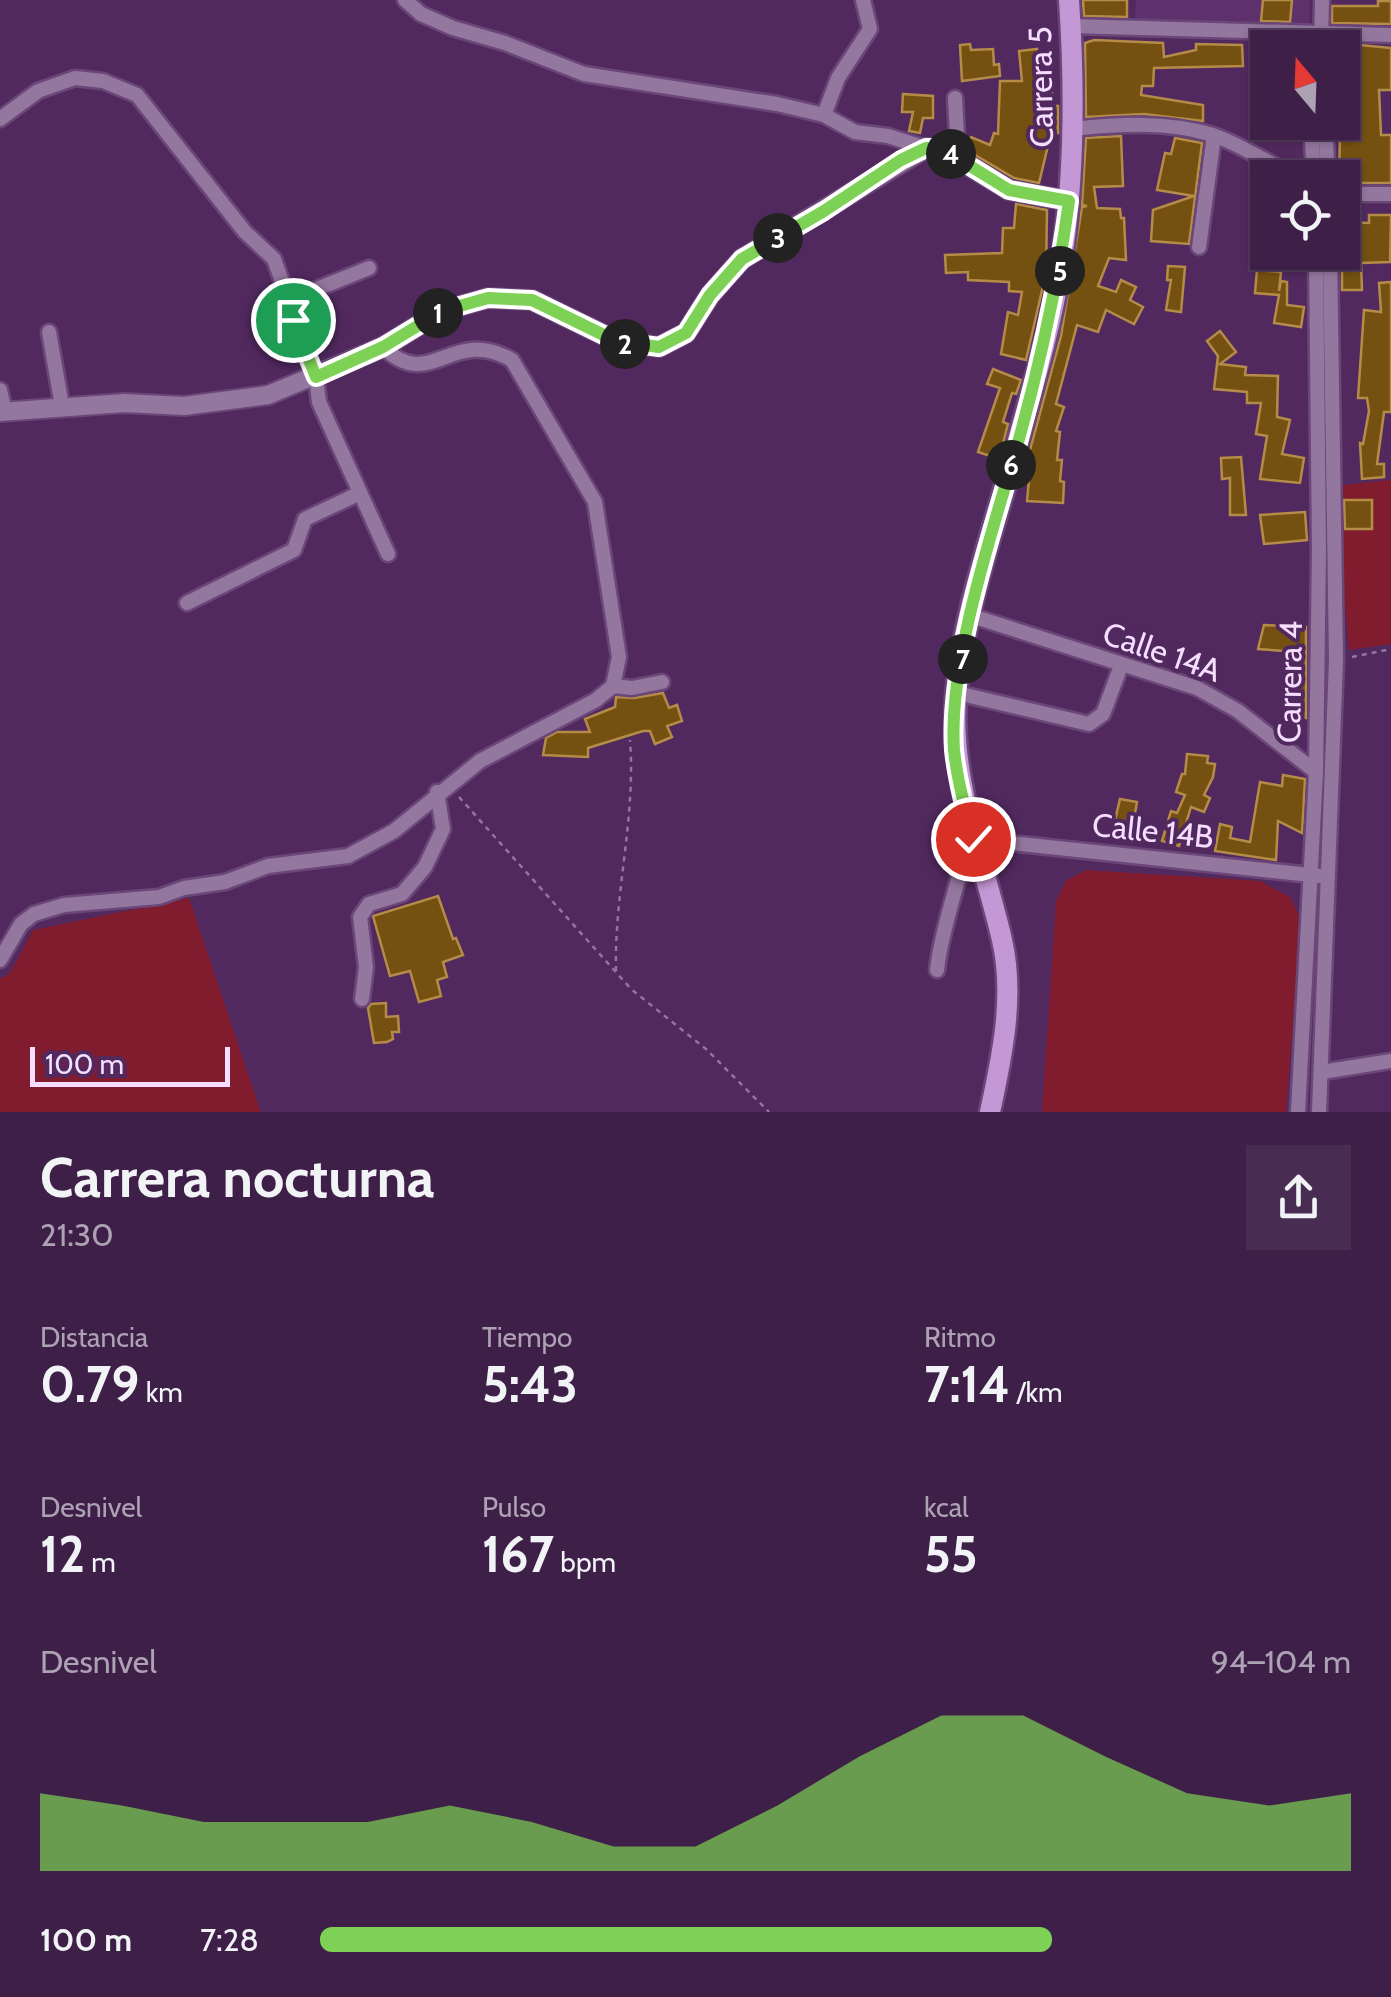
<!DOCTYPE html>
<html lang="es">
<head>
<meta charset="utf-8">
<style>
	body { margin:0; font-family:Cabin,sans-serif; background:#482c52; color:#f1f3f6; height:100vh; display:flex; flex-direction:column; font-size:38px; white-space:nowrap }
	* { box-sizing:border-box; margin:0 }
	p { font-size:32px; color:#ada2b4 }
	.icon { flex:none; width:55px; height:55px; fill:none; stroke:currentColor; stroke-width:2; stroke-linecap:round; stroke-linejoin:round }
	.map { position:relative; height:1112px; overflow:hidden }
	.sheet { display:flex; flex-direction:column; background:#3d1f47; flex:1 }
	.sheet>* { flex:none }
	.needle { width:65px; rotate:341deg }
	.buttons { position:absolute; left:1250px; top:30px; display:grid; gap:20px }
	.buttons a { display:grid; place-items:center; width:110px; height:110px; border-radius:0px; background:#3d1f47; box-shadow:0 2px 8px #0004,0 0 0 2px #563d60; font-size:50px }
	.scale { position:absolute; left:30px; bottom:25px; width:200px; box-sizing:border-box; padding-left:10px; border:5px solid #f6deff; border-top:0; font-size:28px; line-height:35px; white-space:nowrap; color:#f6deff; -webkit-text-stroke:8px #51295f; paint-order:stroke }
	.pin { position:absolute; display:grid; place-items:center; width:85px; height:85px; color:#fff; margin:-42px; border:5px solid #fff; border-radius:50%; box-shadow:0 2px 10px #0007 }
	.km { position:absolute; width:50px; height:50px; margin:-25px; border-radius:50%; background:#222; color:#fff; font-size:28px; line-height:50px; text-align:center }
	.round { display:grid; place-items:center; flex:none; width:105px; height:105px; border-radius:0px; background:#482c52 }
	.headline { display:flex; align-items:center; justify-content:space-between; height:170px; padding:0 40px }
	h1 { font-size:55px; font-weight:700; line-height:75px }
	.figures { display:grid; grid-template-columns:repeat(3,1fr); gap:15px; height:170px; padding:10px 40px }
	.figures div { display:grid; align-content:center }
	.figures b { font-size:50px; font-weight:700 }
	.figures small { font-size:28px; font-weight:400 }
	.figures p { font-size:28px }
	.chart { height:280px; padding:20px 40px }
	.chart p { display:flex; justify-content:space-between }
	.chart svg { width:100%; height:180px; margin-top:10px; fill:#7dd154; opacity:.7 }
	ul { padding:0 40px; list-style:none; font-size:32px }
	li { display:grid; grid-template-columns:160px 120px 1fr; align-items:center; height:75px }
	li i { height:25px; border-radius:12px; background:#7dd154 }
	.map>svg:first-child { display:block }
	.built { fill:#5e316d }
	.green { fill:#801c2d }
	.building { fill:#745111; stroke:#b58b48; stroke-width:2.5 }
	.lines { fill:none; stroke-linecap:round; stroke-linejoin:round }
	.minor-casing { stroke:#6b4679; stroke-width:19 }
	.tertiary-casing { stroke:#6b4679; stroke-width:22 }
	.secondary-casing { stroke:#6b4679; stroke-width:25 }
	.path { stroke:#9574a1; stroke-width:2.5; stroke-dasharray:5 5; stroke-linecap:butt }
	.minor { stroke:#93779e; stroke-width:14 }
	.tertiary { stroke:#93779e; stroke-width:18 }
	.secondary { stroke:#c497d5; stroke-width:20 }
	.route-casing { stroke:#fff; stroke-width:20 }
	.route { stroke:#7dd154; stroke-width:12 }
	.labels { text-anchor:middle; stroke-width:8; stroke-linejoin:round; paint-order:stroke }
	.street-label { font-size:32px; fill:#f6deff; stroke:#51295f }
</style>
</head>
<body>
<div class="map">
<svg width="1391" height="1112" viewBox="0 0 1391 1112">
	<rect width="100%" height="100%" fill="#51295f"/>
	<polygon class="built" points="1136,0 1310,0 1309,25 1135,20"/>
	<g class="green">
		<polygon points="1391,480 1391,644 1349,650 1334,486"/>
		<polygon points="1086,870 1260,881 1290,897 1301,920 1286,1112 1042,1112 1056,901 1066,881"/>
		<polygon points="189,898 261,1112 0,1112 0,979 10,973 33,930"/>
	</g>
	<g class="building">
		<polygon points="1083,0 1127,0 1127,17 1084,16"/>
		<polygon points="1263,0 1292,0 1290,22 1261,21"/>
		<polygon points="1378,1 1391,1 1391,24 1332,23 1332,6 1378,6"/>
		<polygon points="1094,40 1163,43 1164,57 1196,50 1196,44 1242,45 1243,66 1154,68 1153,86 1142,86 1141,95 1203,105 1203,121 1144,114 1086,117 1085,43"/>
		<polygon points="970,44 971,50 993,49 994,65 999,64 1000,76 962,81 960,45"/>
		<polygon points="1360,45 1391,48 1391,90 1379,90 1381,135 1391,135 1391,183 1342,183 1342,178 1339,178 1342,51 1359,53"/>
		<polygon points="1037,49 1040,80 1052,80 1052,106 1058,106 1058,133 1051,133 1039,183 1014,178 965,149 971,137 990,145 994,133 998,134 1000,81 1022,81 1019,51"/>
		<polygon points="903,94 933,96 933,118 923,118 920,133 909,131 913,112 902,112"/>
		<polygon points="1121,136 1123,186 1094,187 1097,208 1120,209 1121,218 1124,218 1126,260 1109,258 1098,286 1116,292 1121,280 1136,287 1130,300 1143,307 1134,324 1106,310 1098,332 1077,325 1056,404 1064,407 1056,431 1060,432 1057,460 1062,460 1060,481 1064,482 1063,503 1027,501 1029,479 1023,479 1024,472 1061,336 1082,207 1087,206 1082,205 1086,138"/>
		<polygon points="1175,138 1202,143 1189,244 1151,241 1153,210 1194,196 1157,190 1165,153 1171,154"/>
		<polygon points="1016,204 1047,210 1046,273 1026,360 1001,354 1008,312 1018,315 1022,292 1009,291 1009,282 968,280 968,272 946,273 945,255 1002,253 1003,228 1014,228"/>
		<polygon points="1369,215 1391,215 1390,262 1361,263 1362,290 1342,290 1342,222 1369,223"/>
		<polygon points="1168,266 1185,267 1181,312 1166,310 1171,280 1167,280"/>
		<polygon points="1257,270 1281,272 1279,291 1281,281 1287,282 1287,305 1304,307 1301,327 1274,323 1279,295 1255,293"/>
		<polygon points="1391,282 1391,412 1384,412 1377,464 1384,464 1384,477 1362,479 1360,443 1363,444 1369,411 1367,398 1358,398 1364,310 1381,312 1379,283"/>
		<polygon points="1220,331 1236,352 1220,364 1246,367 1245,375 1278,376 1277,417 1290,420 1282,454 1304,458 1300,483 1260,479 1267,436 1256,434 1261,403 1247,403 1247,392 1214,389 1218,356 1207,341"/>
		<polygon points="993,369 1021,380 1016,394 1012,393 1003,422 1008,424 999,459 978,452 1000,388 987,384"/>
		<polygon points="1241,457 1246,515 1230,515 1230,478 1222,479 1221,458"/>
		<polygon points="1344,500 1372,500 1372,529 1345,529"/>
		<polygon points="1305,512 1307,540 1264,544 1260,515"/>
		<polygon points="1264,625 1306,627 1306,718 1286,714 1283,693 1289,693 1287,655 1284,651 1258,649"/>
		<polygon points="663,693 669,708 677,705 682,721 667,726 672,737 655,744 650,731 643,731 588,748 588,757 543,755 546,738 557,732 590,732 585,719 615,707 616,697 634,698"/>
		<polygon points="1187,754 1208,756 1207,763 1215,764 1213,777 1204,795 1210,798 1204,812 1191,807 1179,846 1162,841 1171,811 1177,813 1185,795 1176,792 1182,774 1185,774"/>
		<polygon points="1283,775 1305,779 1302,833 1278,821 1276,860 1215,851 1220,824 1232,827 1230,838 1250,842 1260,782 1282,786"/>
		<polygon points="1120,799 1137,802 1131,836 1112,833"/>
		<polygon points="438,896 453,939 456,938 463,955 443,962 447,977 437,980 441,996 419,1002 410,971 390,976 373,916"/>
		<polygon points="386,1003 386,1017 398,1016 399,1032 392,1032 393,1039 387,1042 374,1043 368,1008 371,1004"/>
	</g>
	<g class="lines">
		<g class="minor-casing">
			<g id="minor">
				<polyline points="405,0 421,14 453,28 505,43 584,74 777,104 824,115 855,132 888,136 926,148"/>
				<polyline points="1071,26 1391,35"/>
				<polyline points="1321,48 1322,0"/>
				<polyline points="824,115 838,78 870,29 863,0"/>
				<polyline points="0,119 38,91 75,78 103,81 137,95 245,232 274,259 316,377 319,402 388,554"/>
				<polyline points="1311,122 1314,178"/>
				<polyline points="1325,122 1328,178"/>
				<path d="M1073 129C1119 124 1168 121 1213 135 1242 145 1270 164 1298 178"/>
				<polyline points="952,155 957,135 955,98"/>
				<polyline points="1342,194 1391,194"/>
				<polyline points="1199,247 1214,136"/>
				<polyline points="287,301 369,268"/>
				<polyline points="49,332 62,406"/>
				<polyline points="0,390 5,412"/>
				<polyline points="187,603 294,550 305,519 360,493"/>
				<polyline points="972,616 1197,688 1238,711 1316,772"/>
				<polyline points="613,686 632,688 662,682"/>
				<polyline points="957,693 1089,724 1103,714 1121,666"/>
				<polyline points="973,839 1320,876"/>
				<path d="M0 960 21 924 34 914 64 905 159 897 184 888 225 882 268 866 348 856 394 831 480 761 596 700 613 686 619 657 595 502 512 360C451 325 431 394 383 347"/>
				<path d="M937 970C942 922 963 878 967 830"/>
				<polyline points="362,999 366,967 360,917 369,904 402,894 425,867 443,829 437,792"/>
				<polyline points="1322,1072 1391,1061"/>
				<polyline points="1298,1112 1316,772 1319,551 1316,252"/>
				<polyline points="1319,1112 1336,660 1330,252"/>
			</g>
		</g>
		<g class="tertiary-casing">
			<polyline id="tertiary" points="0,412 124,403 184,406 268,395 383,347 442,311 488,298 532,300 616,341 659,347 686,333 710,295 742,259 926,148 941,149 1009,190 1069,201"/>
		</g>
		<g class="secondary-casing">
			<path id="secondary" d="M990 1112C1002 1057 1015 996 1002 940 983 857 950 784 956 697 963 609 998 518 1020 433 1035 380 1051 326 1060 271 1075 182 1075 90 1069 0"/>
		</g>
		<g class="path">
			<polyline points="1352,657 1391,649"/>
			<polyline points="459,797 631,989 706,1049 769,1112"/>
			<path d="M616 971C614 893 636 818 630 740"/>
		</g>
		<use href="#minor" class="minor"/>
		<use href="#tertiary" class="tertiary"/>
		<use href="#secondary" class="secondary"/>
	</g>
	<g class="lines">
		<g class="route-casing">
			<path id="route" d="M293 320 316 377 383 347 442 311 488 298 532 300 616 341 659 347 686 333 710 295 742 259 824 211 901 160 926 148H941L1009 190 1069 201C1058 282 1041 360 1019 439 994 527 948 660 954 750 957 780 965 810 973 839"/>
		</g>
		<use href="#route" class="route"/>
	</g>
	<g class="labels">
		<g class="street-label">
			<text transform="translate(1041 87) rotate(-91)" y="11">Carrera 5</text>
			<text transform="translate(1162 652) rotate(19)" y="11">Calle 14A</text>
			<text transform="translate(1290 682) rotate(-89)" y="11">Carrera 4</text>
			<text transform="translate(1153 831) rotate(6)" y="11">Calle 14B</text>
		</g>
	</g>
</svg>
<div class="buttons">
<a><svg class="needle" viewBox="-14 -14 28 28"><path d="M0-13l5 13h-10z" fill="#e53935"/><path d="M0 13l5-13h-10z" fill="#ada2b4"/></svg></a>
<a><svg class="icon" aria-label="locate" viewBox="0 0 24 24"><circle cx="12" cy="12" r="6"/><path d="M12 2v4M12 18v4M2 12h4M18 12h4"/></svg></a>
</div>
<div class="scale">100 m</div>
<div class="pin" style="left:293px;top:320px;background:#1e9e55"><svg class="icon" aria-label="arrive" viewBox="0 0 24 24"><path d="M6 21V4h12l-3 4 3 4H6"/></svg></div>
<div class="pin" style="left:973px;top:839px;background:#d93025"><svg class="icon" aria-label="check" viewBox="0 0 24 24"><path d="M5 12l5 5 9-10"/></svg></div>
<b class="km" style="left:438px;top:313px">1</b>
<b class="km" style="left:625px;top:344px">2</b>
<b class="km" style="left:778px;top:238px">3</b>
<b class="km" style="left:951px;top:154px">4</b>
<b class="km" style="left:1060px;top:271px">5</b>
<b class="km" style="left:1011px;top:465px">6</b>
<b class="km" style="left:963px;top:659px">7</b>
</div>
<section class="sheet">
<div class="headline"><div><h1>Carrera nocturna</h1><p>21:30</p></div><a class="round"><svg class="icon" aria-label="share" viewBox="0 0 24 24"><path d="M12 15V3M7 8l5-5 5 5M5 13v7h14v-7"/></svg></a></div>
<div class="figures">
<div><p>Distancia</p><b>0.79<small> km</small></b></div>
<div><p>Tiempo</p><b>5:43</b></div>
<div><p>Ritmo</p><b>7:14<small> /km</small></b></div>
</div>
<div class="figures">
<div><p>Desnivel</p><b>12<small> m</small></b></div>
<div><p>Pulso</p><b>167<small> bpm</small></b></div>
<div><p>kcal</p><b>55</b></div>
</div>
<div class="chart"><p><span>Desnivel</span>94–104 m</p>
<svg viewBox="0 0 160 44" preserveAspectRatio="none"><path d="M0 44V25L10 28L20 32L30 32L40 32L50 28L60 32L70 38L80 38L90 28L100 16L110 6L120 6L130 16L140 25L150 28L160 25V44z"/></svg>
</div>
<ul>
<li><b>100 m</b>7:28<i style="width:71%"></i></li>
</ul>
</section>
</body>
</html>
